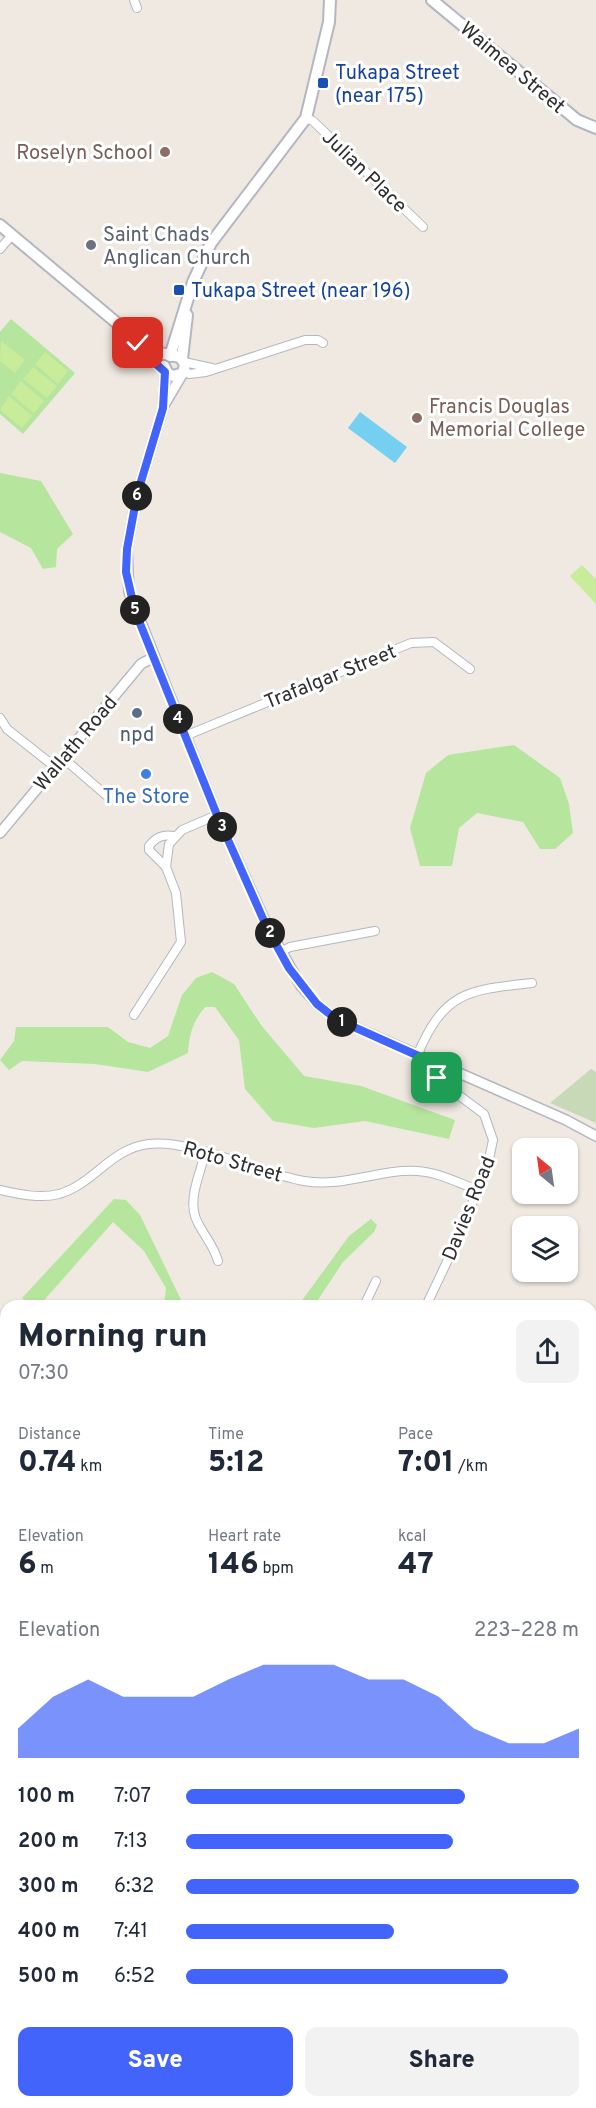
<!DOCTYPE html>
<html lang="en">
<head>
<meta charset="utf-8">
<style>
	body { margin:0; font-family:Overpass,sans-serif; background:#f2f2f3; color:#1f2937; height:100vh; display:flex; flex-direction:column; font-size:22px; white-space:nowrap }
	* { box-sizing:border-box; margin:0 }
	p { font-size:20px; color:#747a83 }
	.icon { flex:none; width:33px; height:33px; fill:none; stroke:currentColor; stroke-width:2; stroke-linecap:round; stroke-linejoin:round }
	.map { position:relative; flex:1; overflow:hidden }
	.side { position:absolute; left:0px; top:1300px; width:597px; height:808px; display:flex; flex-direction:column; background:#fff; border-radius:18px 18px 0 0; box-shadow:0 2px 4px #0004 }
	.side>* { flex:none }
	.needle { width:39px; rotate:331deg }
	.fabs { position:absolute; left:512px; top:1138px; display:grid; gap:12px }
	.fabs a { display:grid; place-items:center; width:66px; height:66px; border-radius:12px; background:#fff; box-shadow:0 2px 4px #0004; font-size:30px }
	.pin { position:absolute; display:grid; place-items:center; width:51px; height:51px; color:#fff; margin:-26px; border-radius:12px; box-shadow:0 3px 9px #0006 }
	.km { position:absolute; width:30px; height:30px; margin:-15px; border-radius:50%; background:#222; color:#fff; font-size:16px; line-height:30px; text-align:center }
	.round { display:grid; place-items:center; flex:none; width:63px; height:63px; border-radius:12px; background:#f2f2f3 }
	.summary { display:flex; align-items:center; justify-content:space-between; height:102px; padding:0 18px }
	h1 { font-size:33px; font-weight:800; line-height:45px }
	.metrics { display:grid; grid-template-columns:repeat(3,1fr); gap:9px; height:102px; padding:6px 18px }
	.metrics div { display:grid; align-content:center }
	.metrics b { font-size:30px; font-weight:800 }
	.metrics small { font-size:16px; font-weight:400 }
	.metrics p { font-size:16px }
	.chart { height:168px; padding:12px 18px }
	.chart p { display:flex; justify-content:space-between }
	.chart svg { width:100%; height:108px; margin-top:6px; fill:#4264fb; opacity:.7 }
	.cta { display:flex; gap:12px; margin-top:auto; padding:12px 18px }
	.cta a { flex:1; height:69px; border-radius:12px; background:#4264fb; color:#fff; font-size:24px; font-weight:800; line-height:69px; text-align:center }
	.cta a+a { background:#f2f2f3; color:#1f2937 }
	ul { padding:0 18px; list-style:none; font-size:20px }
	li { display:grid; grid-template-columns:96px 72px 1fr; align-items:center; height:45px }
	li i { height:15px; border-radius:8px; background:#4264fb }
	.map>svg:first-child { display:block }
	.green { fill:#b6e59e }
	.cemetery { fill:#c8d9b8 }
	.pitch { fill:#c9ec9a }
	.water { fill:#75cff0 }
	.lines { fill:none; stroke-linecap:round; stroke-linejoin:round }
	.stream { stroke:#75cff0; stroke-width:2 }
	.minor-casing { stroke:#b4b7c1; stroke-width:10 }
	.tertiary-casing { stroke:#b4b7c1; stroke-width:12 }
	.secondary-casing { stroke:#b4b7c1; stroke-width:14 }
	.minor { stroke:#fff; stroke-width:8 }
	.tertiary { stroke:#fff; stroke-width:9 }
	.secondary { stroke:#fff; stroke-width:10 }
	.route-casing { stroke:#fff; stroke-width:12 }
	.route { stroke:#4264fb; stroke-width:8 }
	.transit-dot { fill:#1a4fb4; stroke:#fff; stroke-width:2 }
	.education-dot { fill:#8d6e63; stroke:#fff; stroke-width:2 }
	.worship-dot { fill:#6b7280; stroke:#fff; stroke-width:2 }
	.service-dot { fill:#5c6f8a; stroke:#fff; stroke-width:2 }
	.shop-dot { fill:#3f7fe0; stroke:#fff; stroke-width:2 }
	.labels { text-anchor:middle; stroke-width:6; stroke-linejoin:round; paint-order:stroke }
	.street-label { font-size:20px; fill:#2e2e2e; stroke:#fff }
	.transit-label { font-size:20px; fill:#164399; stroke:#fff; text-anchor:start }
	.education-label { font-size:20px; fill:#785e54; stroke:#fff; text-anchor:end }
	.worship-label { font-size:20px; fill:#5b616d; stroke:#fff; text-anchor:start }
	.service-label { font-size:20px; fill:#4e5e75; stroke:#fff }
	.shop-label { font-size:20px; fill:#366cbe; stroke:#fff }
</style>
</head>
<body>
<div class="map">
<svg width="596" height="2108" viewBox="0 0 596 2108">
	<rect width="100%" height="100%" fill="#efe9e1"/>
	<g class="green">
		<polygon points="11,319 75,373 23,434 0,414 0,332"/>
		<polygon points="0,473 41,481 73,534 57,549 56,567 43,569 31,548 0,532"/>
		<polygon points="514,745 560,778 569,804 573,833 555,849 540,849 523,822 477,813 459,828 452,866 420,866 410,828 426,773 448,755"/>
		<path d="M212 972 234 984 261 1025 304 1076 361 1086 455 1120 449 1139 365 1121 314 1128 273 1121 245 1089 239 1040 215 1007H205C193 1021 189 1035 188 1053L148 1072 95 1064 22 1061 9 1070 0 1060 14 1041 16 1027H108L128 1042 150 1048 168 1036 182 995 196 978Z"/>
		<polygon points="114,1199 126,1200 140,1215 184,1306 164,1306 166,1288 144,1251 113,1222 39,1306 32,1306 22,1298"/>
		<polygon points="371,1219 377,1225 374,1232 343,1262 314,1306 298,1306 349,1236"/>
		<polygon points="0,1632 6,1644 6,2103 286,2103 287,2108 0,2108"/>
	</g>
	<polygon class="cemetery" points="591,1069 596,1072 596,1123 550,1103"/>
	<g class="pitch">
		<polygon points="1,341 25,360 15,373 0,361"/>
		<polygon points="45,352 68,371 58,384 35,364"/>
		<polygon points="33,367 57,386 47,398 23,379"/>
		<polygon points="21,381 44,401 34,413 11,394"/>
		<polygon points="9,396 32,416 22,428 0,410"/>
		<polygon points="582,565 596,579 596,604 570,576"/>
	</g>
	<polygon class="water" points="360,412 407,447 395,463 348,428"/>
	<g class="lines">
		<g class="stream">
			<polyline points="0,1754 6,1768"/>
			<polyline points="163,2103 167,2108"/>
		</g>
		<g class="minor-casing">
			<g id="minor">
				<polyline points="134,0 137,8"/>
				<polyline points="306,118 313,121 423,227"/>
				<polyline points="0,249 12,235"/>
				<polyline points="184,362 212,368"/>
				<polyline points="184,370 189,374 206,372 305,340 318,340 323,343"/>
				<polyline points="0,718 7,729 55,767"/>
				<polyline points="185,736 411,643 434,642 470,669"/>
				<polyline points="63,758 107,796"/>
				<path d="M166 867 149 850V846C156 837 163 834 174 836"/>
				<polyline points="280,952 290,947 375,931"/>
				<polyline points="134,1015 181,942 176,893 166,867 169,844 182,830 217,815"/>
				<path d="M417 1056C444 991 468 990 532 983"/>
				<path d="M205 1153C200 1175 186 1202 198 1223 205 1237 214 1246 218 1261"/>
				<path d="M0 1190C19 1194 39 1199 59 1194 94 1184 111 1148 149 1144 190 1139 260 1173 304 1181 343 1188 378 1169 417 1171 438 1172 458 1183 478 1190"/>
				<polyline points="364,1306 376,1281"/>
				<polyline points="426,1306 462,1230 489,1159 493,1140 484,1114 445,1085 429,1067 432,1062"/>
				<polyline points="0,1434 6,1427"/>
				<polyline points="0,1443 6,1448"/>
				<polyline points="591,1496 596,1490"/>
				<polyline points="591,1768 596,1762"/>
				<polyline points="591,1861 596,1865"/>
			</g>
		</g>
		<g class="tertiary-casing">
			<g id="tertiary">
				<polyline points="165,372 163,408 137,495 127,549 129,592 217,815 269,930 301,986 317,1004 336,1019 566,1120 596,1136"/>
				<polyline points="163,407 183,373"/>
				<polyline points="0,833 141,664 154,657"/>
			</g>
		</g>
		<g class="secondary-casing">
			<g id="secondary">
				<polyline points="432,0 577,120 596,128"/>
				<polyline points="0,225 118,324 145,353 165,370"/>
				<polyline points="140,344 155,352 180,357 185,364 183,373 174,376 168,374 164,366"/>
				<polyline points="170,356 193,282 211,243 306,118 329,22 330,0"/>
				<polyline points="182,359 187,315"/>
			</g>
		</g>
		<use href="#minor" class="minor"/>
		<use href="#tertiary" class="tertiary"/>
		<use href="#secondary" class="secondary"/>
	</g>
	<g class="lines">
		<g class="route-casing">
			<polyline id="route" points="138,343 144,353 165,372 163,408 137,495 127,549 126,572 135,611 217,815 268,930 289,968 317,1004 336,1019 432,1062 429,1067 437,1078"/>
		</g>
		<use href="#route" class="route"/>
	</g>
	<g class="transit-dot">
		<rect x="317" y="77" width="12" height="12" rx="3"/>
		<rect x="173" y="284" width="12" height="12" rx="3"/>
	</g>
	<g class="education-dot">
		<circle cx="165" cy="152" r="6"/>
		<circle cx="417" cy="418" r="6"/>
	</g>
	<circle class="worship-dot" cx="91" cy="245" r="6"/>
	<circle class="service-dot" cx="137" cy="713" r="6"/>
	<circle class="shop-dot" cx="146" cy="774" r="6"/>
	<g class="labels">
		<g class="street-label">
			<text transform="translate(513 67) rotate(40)" y="7">Waimea Street</text>
			<text transform="translate(365 171) rotate(44)" y="7">Julian Place</text>
			<text transform="translate(330 676) rotate(-22)" y="7">Trafalgar Street</text>
			<text transform="translate(75 743) rotate(-50)" y="7">Wallath Road</text>
			<text transform="translate(233 1161) rotate(16)" y="7">Roto Street</text>
			<text transform="translate(468 1208) rotate(-68)" y="7">Davies Road</text>
		</g>
		<g class="transit-label">
			<text x="335" y="79">Tukapa Street<tspan x="335" dy="23">(near 175)</tspan></text>
			<text x="191" y="297">Tukapa Street (near 196)</text>
		</g>
		<g class="education-label">
			<text x="153" y="159">Roselyn School</text>
			<text x="429" y="413" text-anchor="start">Francis Douglas<tspan x="429" dy="23">Memorial College</tspan></text>
		</g>
		<g class="worship-label">
			<text x="103" y="241">Saint Chads<tspan x="103" dy="23">Anglican Church</tspan></text>
		</g>
		<g class="service-label">
			<text x="137" y="741">npd</text>
		</g>
		<g class="shop-label">
			<text x="146" y="803">The Store</text>
		</g>
	</g>
</svg>
<div class="fabs">
<a><svg class="needle" viewBox="-14 -14 28 28"><path d="M0-13l5 13h-10z" fill="#e53935"/><path d="M0 13l5-13h-10z" fill="#747a83"/></svg></a>
<a><svg class="icon" aria-label="layers" viewBox="0 0 24 24"><path d="M12 4l9 5-9 5-9-5zM3 14l9 5 9-5"/></svg></a>
</div>
<div class="pin" style="left:437px;top:1078px;background:#1e9e55"><svg class="icon" aria-label="arrive" viewBox="0 0 24 24"><path d="M6 21V4h12l-3 4 3 4H6"/></svg></div>
<div class="pin" style="left:138px;top:343px;background:#d93025"><svg class="icon" aria-label="check" viewBox="0 0 24 24"><path d="M5 12l5 5 9-10"/></svg></div>
<b class="km" style="left:342px;top:1022px">1</b>
<b class="km" style="left:270px;top:933px">2</b>
<b class="km" style="left:222px;top:827px">3</b>
<b class="km" style="left:178px;top:719px">4</b>
<b class="km" style="left:135px;top:610px">5</b>
<b class="km" style="left:137px;top:496px">6</b>
<section class="side">
<div class="summary"><div><h1>Morning run</h1><p>07:30</p></div><a class="round"><svg class="icon" aria-label="share" viewBox="0 0 24 24"><path d="M12 15V3M7 8l5-5 5 5M5 13v7h14v-7"/></svg></a></div>
<div class="metrics">
<div><p>Distance</p><b>0.74<small> km</small></b></div>
<div><p>Time</p><b>5:12</b></div>
<div><p>Pace</p><b>7:01<small> /km</small></b></div>
</div>
<div class="metrics">
<div><p>Elevation</p><b>6<small> m</small></b></div>
<div><p>Heart rate</p><b>146<small> bpm</small></b></div>
<div><p>kcal</p><b>47</b></div>
</div>
<div class="chart"><p><span>Elevation</span>223–228 m</p>
<svg viewBox="0 0 160 44" preserveAspectRatio="none"><path d="M0 44V32L10 19L20 12L30 19L40 19L50 19L60 12L70 6L80 6L90 6L100 12L110 12L120 19L130 32L140 38L150 38L160 32V44z"/></svg>
</div>
<ul>
<li><b>100 m</b>7:07<i style="width:71%"></i></li>
<li><b>200 m</b>7:13<i style="width:68%"></i></li>
<li><b>300 m</b>6:32<i style="width:100%"></i></li>
<li><b>400 m</b>7:41<i style="width:53%"></i></li>
<li><b>500 m</b>6:52<i style="width:82%"></i></li>
</ul>
<div class="cta"><a>Save</a><a>Share</a></div>
</section>
</div>
</body>
</html>
